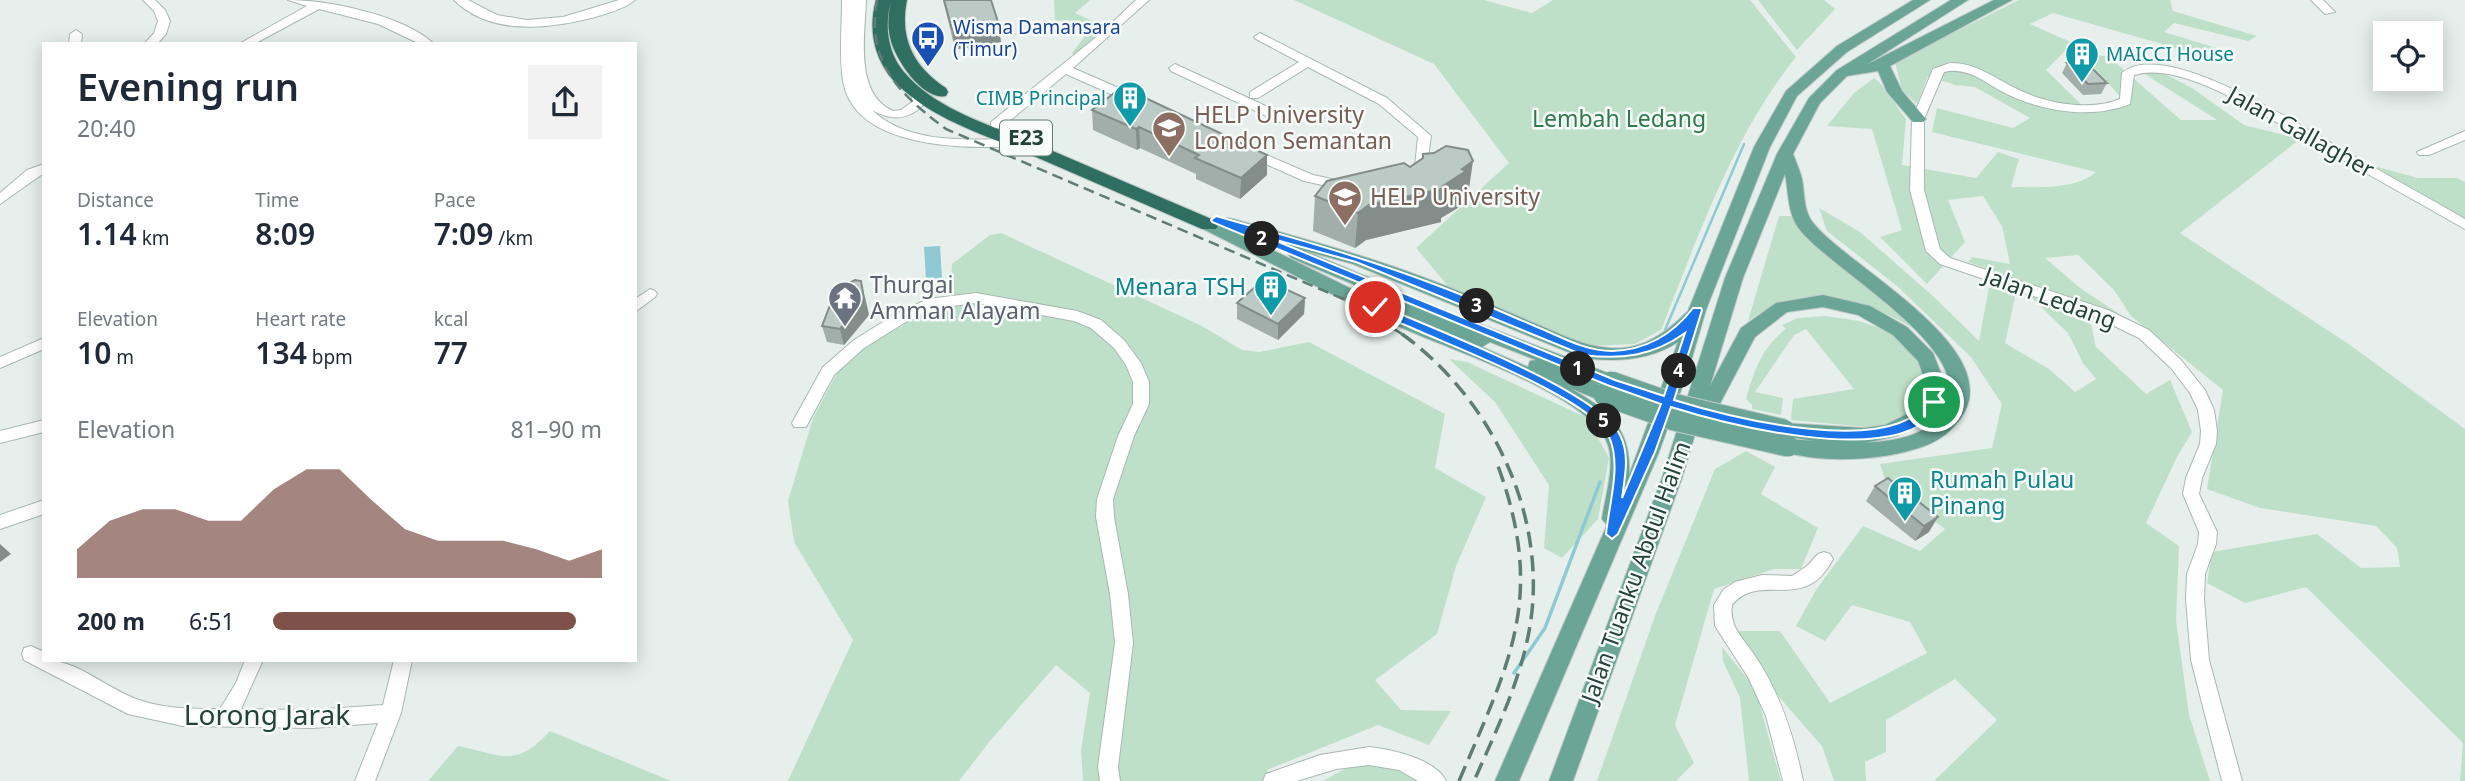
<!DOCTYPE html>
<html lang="en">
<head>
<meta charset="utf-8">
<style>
	body { margin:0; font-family:"Noto Sans",sans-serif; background:#f2f2f3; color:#1f2937; height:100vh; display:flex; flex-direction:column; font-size:26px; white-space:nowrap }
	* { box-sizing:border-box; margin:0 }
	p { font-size:23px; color:#747a83 }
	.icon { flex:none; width:38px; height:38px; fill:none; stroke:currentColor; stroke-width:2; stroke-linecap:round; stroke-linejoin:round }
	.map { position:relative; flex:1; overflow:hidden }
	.sheet { position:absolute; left:42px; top:42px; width:595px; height:620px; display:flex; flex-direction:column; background:#fff; border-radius:0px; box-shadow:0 4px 18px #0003 }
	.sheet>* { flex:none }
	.fabs { position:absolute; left:2373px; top:21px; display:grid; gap:14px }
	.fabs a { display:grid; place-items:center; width:70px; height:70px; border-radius:0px; background:#fff; box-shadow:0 4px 18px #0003; font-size:35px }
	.pin { position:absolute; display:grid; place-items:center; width:60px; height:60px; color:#fff; margin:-30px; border:4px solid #fff; border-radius:50%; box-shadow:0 2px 7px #0007 }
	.km { position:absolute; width:35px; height:35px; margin:-18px; border-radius:50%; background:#222; color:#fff; font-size:19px; line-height:35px; text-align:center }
	.round { display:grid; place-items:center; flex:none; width:74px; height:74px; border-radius:0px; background:#f2f2f3 }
	.head { display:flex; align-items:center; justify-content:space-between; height:119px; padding:0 35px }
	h1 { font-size:38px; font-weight:600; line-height:52px }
	.metrics { display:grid; grid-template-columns:repeat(3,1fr); gap:10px; height:119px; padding:7px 35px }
	.metrics div { display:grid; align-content:center }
	.metrics b { font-size:30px; font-weight:600 }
	.metrics small { font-size:19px; font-weight:400 }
	.metrics p { font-size:19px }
	.chart { height:196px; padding:14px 35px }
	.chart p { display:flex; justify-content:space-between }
	.chart svg { width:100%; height:126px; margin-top:7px; fill:#7f5249; opacity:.7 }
	ul { padding:0 35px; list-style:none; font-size:23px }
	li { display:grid; grid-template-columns:112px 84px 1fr; align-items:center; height:52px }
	li i { height:18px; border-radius:9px; background:#7f5249 }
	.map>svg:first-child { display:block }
	.green { fill:#bfe0c8 }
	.water { fill:#8ec9d4 }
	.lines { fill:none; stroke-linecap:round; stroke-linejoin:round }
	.stream-far1 { stroke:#8ec9d4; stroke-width:2.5 }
	.stream { stroke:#8ec9d4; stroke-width:3.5 }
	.minor-casing { stroke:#a8b8b2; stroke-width:2 }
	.major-casing { stroke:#c2cac8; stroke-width:2 }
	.highway-casing { stroke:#c2cac8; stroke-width:2 }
	.minor { fill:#fff; fill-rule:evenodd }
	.major { fill:#6aa596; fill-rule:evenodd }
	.highway { fill:#2f6f62; fill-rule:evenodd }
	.rail-far1 { stroke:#5f7d75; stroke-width:2.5; stroke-dasharray:11 6; stroke-linecap:butt }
	.rail { stroke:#5f7d75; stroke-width:3.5; stroke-dasharray:16 8; stroke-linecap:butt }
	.major-bridge-casing { stroke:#c2cac8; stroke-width:23; stroke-linecap:butt }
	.major-bridge { stroke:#6aa596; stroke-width:21 }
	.wall { fill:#a1aea9 }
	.shaded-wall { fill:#838d89 }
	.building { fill:#bbcac4; stroke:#838d89; stroke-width:2 }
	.route { fill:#1a73e8; stroke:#fff; stroke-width:2; fill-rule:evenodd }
	.labels { text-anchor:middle; stroke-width:5; stroke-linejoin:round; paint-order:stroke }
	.far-transit-label { font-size:19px; fill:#164399; stroke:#f7fbf9; text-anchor:start }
	.far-culture-label { font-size:19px; fill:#0d838f; stroke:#f7fbf9; text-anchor:start }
	.shield { fill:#f7fbf9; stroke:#637a73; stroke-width:2 }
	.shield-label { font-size:21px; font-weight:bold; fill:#24423a }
	.education-label { font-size:23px; fill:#785e54; stroke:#f7fbf9; text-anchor:start }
	.park-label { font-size:23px; fill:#2d7a4b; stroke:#f7fbf9 }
	.street-label { font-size:23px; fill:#24423a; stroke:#f7fbf9 }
	.worship-label { font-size:23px; fill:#5b616d; stroke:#f7fbf9; text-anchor:start }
	.culture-label { font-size:23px; fill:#0d838f; stroke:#f7fbf9; text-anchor:end }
	.near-street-label { font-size:28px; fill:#24423a; stroke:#f7fbf9 }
</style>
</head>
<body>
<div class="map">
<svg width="2465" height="781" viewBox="0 0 2465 781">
	<rect width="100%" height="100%" fill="#e6efeb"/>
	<g class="green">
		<polygon points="1054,0 1090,0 1075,13 1106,27 1074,55 1072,53 1093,26 1068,20 1055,21"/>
		<path d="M1294 0H1484L1532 13 1553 0H1750L1796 57C1732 137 1699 235 1661 330L1635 344 1588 346 1448 286 1416 248 1509 163 1434 64Z"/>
		<polygon points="1758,0 1824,0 1835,9 1797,50"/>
		<path d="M2019 0H2170L2173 11 2257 36 2248 41 2174 23 2164 32 2223 50 2211 58 2053 13 2030 24 2073 43 2046 70 2087 110 2127 104 2080 52 2109 57 2181 120H2217L2140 71 2163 73 2192 88 2244 125 2300 139 2180 233 2350 345 2465 429V781H2460L2463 743 2306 587 2245 603 2207 583 2212 552 2317 534 2361 568 2400 567 2397 548 2376 526 2260 508 2207 489 2223 390 2131 316 2114 290 2078 255 2045 258 2080 288 2121 315 1968 262 1972 257 2010 264 2002 226 1983 196 1948 200 1965 242 1927 284 1880 237 1902 230 1872 129 1827 126 1854 93 1874 78C1886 86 1896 107 1906 119L1902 165 1976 178 1998 152 2019 159 2011 187C2038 187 2075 190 2096 172L1932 132 1937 108 2013 128 2030 118 1975 87 1955 85 1928 76 1917 104 1902 90 1895 62Z"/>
		<polygon points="2370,165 2418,178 2457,178 2465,182 2465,220"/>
		<polygon points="1819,208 1860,232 1934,297 1979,341 1989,287 2016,293 2005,343 2049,369 2075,392 2096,379 2083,363 2068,333 2029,295 2089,316 2096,347 2146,394 2170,380 2192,432 2177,457 2146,523 2179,546 2176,620 2189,715 2210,781 1934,781 1997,720 1955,679 1886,720 1886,752 1865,762 1866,781 1834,781 1822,746 1779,697 1738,631 1780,631 1830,703 1927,653 1910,622 1852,605 1825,641 1796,626 1816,590 1863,526 1920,551 1945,529 1887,485 1880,464 1992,448 2002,404 1971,357 1897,286 1827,231"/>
		<path d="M1779 216H1794L1822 251 1919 328 1927 338C1874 299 1805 280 1748 321Z"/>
		<polygon points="1001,233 1202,326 1242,350 1259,352 1309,342 1445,414 1435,468 1486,497 1456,566 1437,634 1375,680 1401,710 1451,711 1429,745 1378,725 1267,770 1271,781 1083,781 1081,750 1090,693 1056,665 990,741 959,781 788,781 853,640 794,542 788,501 813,418 837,373 857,351 923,314 950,304 952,264 990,235"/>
		<path d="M1825 316 1859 321 1883 329 1911 347 1929 366 1933 407 1878 428 1791 420 1793 399 1854 389 1806 329 1794 335 1755 392 1783 398 1781 415 1752 409V405L1746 399C1754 371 1762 347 1786 329L1782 325 1798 318Z"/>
		<polygon points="1449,359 1467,362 1587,418 1609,458 1598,519 1562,558 1544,548 1549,485 1495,402"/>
		<polygon points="1746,451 1775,467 1761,494 1818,528 1801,569 1774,569 1714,589 1675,725 1694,763 1676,781 1597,781 1655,616 1715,469"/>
		<polygon points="1722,647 1755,688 1781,781 1749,781 1740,698 1723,661"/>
		<path d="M550 731 671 781H428L458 746C503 755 515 769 550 731Z"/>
		<polygon points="1387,765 1423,781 1323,781 1350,766"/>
	</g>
	<polygon class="water" points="940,246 942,278 926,279 924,247"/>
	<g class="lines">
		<polyline class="stream-far1" points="1665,330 1744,144"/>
		<polyline class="stream" points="1514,673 1545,628 1600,482"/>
		<g class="minor-casing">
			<g id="minor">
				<polygon points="143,0 155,0 165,10 170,21 166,34 157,44 144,44 154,33 158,21 154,11"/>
				<path d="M288 0C327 0 404 15 434 44H420L378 24 319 9 254 44H239L307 6Z"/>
				<path d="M454 0H468L497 15 527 20 563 17 619 0H635C624 9 608 13 595 17 550 29 490 36 454 0Z"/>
				<path d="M842 0H854V12V0H866C865 35 854 94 893 111L901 110 912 102V96L903 86 909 82 924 95 922 106C906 121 891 120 872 110 909 146 973 139 1020 139L1026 143 1025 146C1013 148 999 147 987 147 940 147 853 141 843 81 839 55 842 26 842 0Z"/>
				<polygon points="1136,0 1149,0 1073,68 1139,97 1139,103 1131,103 1066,74 1001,128 991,128 991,122 1099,35"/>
				<polygon points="2311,0 2323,0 2335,12 2325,14"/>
				<polygon points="76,30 82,34 81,44 69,44 70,34"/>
				<polygon points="1260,33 1387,98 1431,136 1426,170 1412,178 1405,174 1415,166 1418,137 1379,104 1308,67 1258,98 1250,98 1250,92 1299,62 1256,39 1254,37"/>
				<path d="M1950 63C1976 63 1993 77 2015 88 2044 103 2088 112 2120 99L2122 73C2164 37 2303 127 2343 150 2384 173 2425 196 2465 219V229L2237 100C2209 86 2165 65 2134 75L2130 104C2093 119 2045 112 2009 95 1987 85 1969 66 1944 72L1924 119V190L1940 249 1950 258 2108 310 2149 330 2181 360 2205 390 2214 410 2217 431 2216 444 2202 478 2199 494 2217 532 2216 544 2205 574 2204 599 2209 660 2242 781H2222L2191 660 2186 599 2187 574 2198 544 2199 532 2183 494 2186 478 2200 444 2201 431 2198 410 2190 393 2171 368 2139 338 2098 318 1940 264 1926 251 1910 190 1912 119 1933 69Z"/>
				<polygon points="1175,64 1285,115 1287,118 1281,122 1277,121 1171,71 1169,68"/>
				<polygon points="2465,131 2465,140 2429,155 2419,155 2417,152"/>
				<polygon points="1248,147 1313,175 1350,183 1352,186 1345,190 1304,181 1243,154 1241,151"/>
				<polygon points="44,164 44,173 0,204 0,193 27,170"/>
				<polygon points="650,289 655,291 657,294 655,297 635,312 635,299"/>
				<polygon points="976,293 1077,311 1101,320 1124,340 1141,363 1149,382 1149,404 1134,436 1113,499 1114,517 1128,594 1133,643 1118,767 1120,781 1100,781 1098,767 1115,643 1110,594 1096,517 1097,499 1118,436 1133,404 1133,382 1126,365 1114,348 1091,328 1074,321 976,303 936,308 904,323 864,348 834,375 806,427 794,427 792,423 823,367 854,340 894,315 928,299"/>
				<polygon points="44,338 44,349 0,368 0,357"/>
				<polygon points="44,420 44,432 0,443 0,431"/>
				<polygon points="44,500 44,514 0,529 0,515"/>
				<path d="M1824 552 1830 554 1833 559C1804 615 1761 570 1732 605 1729 626 1742 637 1753 653 1780 692 1794 736 1803 781H1783L1766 716 1748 677 1715 626 1714 605 1724 589 1735 582 1762 575 1792 576 1807 566 1818 554Z"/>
				<path d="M31 646 44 652V660C79 660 106 689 139 700 165 709 193 709 220 709L236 683 245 660H263L241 709 313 710 383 705 394 660H412L401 713 375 781H355L378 723 313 728 183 726 128 714 24 660 22 654 24 648Z"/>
				<path d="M1369 747C1390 749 1436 759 1446 781H1418L1399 770 1369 765 1336 769 1297 781H1263L1266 774 1320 755Z"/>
			</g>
		</g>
		<g class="major-casing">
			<g id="major">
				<path d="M1913 0H1930L1847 52 1797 96 1770 147 1706 310 1689 368 1659 452 1519 781H1495L1607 525 1602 519C1605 496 1617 462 1606 440 1583 392 1447 349 1398 326 1332 296 1268 261 1203 229L1201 225 1209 220 1219 223 1227 218 1233 219C1305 239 1376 258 1446 286 1477 298 1508 312 1539 325 1562 335 1584 346 1609 348 1642 351 1666 333 1688 311L1754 147 1786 91 1837 46ZM1234 231 1353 264 1583 358C1616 362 1649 361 1678 342L1629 475C1632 428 1607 409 1570 388L1604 402 1611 400 1614 395 1611 390 1592 382 1611 389 1618 387 1621 382 1618 377 1477 323 1471 321 1463 325 1402 298 1404 295 1401 291 1303 250 1297 248 1288 254 1291 258 1374 293V300ZM1490 342 1536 360 1530 361 1528 367 1482 347Z"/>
				<path d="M1951 0H1968L1866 65 1994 0H2012L1890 66 1902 91 1926 119 1923 122H1913L1887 92 1878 71 1847 76 1820 103 1793 154C1796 162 1800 170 1802 179 1805 194 1803 211 1814 224 1850 268 2011 351 1960 419 1951 431 1942 439 1927 445 1886 461 1823 464 1781 451L1778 446 1781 441 1788 439 1815 441 1777 435 1774 430 1777 425 1784 423 1864 428 1885 425 1919 408 1927 386 1918 361 1893 335 1858 315 1823 307 1787 312 1755 337 1706 430 1696 431 1682 478 1573 781H1549L1662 478 1725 278 1777 154 1809 98 1837 70ZM1785 174C1789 194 1787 213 1800 230 1831 270 1988 355 1942 414 1924 437 1893 441 1865 443L1897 436 1933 417 1946 386 1933 353 1907 327 1870 306 1823 295 1776 303 1741 328 1710 386 1743 278Z"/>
			</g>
		</g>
		<g class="highway-casing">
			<path id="highway" d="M876 0H907C899 39 914 67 946 88L948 92 946 96C923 101 896 60 891 41 887 28 888 15 891 2 884 26 888 53 904 72 936 110 991 125 1034 143 1095 169 1155 195 1216 221L1218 225 1216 229H1202C1142 203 1082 177 1022 151 980 133 934 119 900 87 875 64 867 32 876 0Z"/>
		</g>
		<use href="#minor" class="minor"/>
		<use href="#major" class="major"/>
		<use href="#highway" class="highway"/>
		<path class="rail-far1" d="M877 0C866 62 899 94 946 129L1355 304 1405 336"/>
		<g class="rail">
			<path d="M1402 334C1492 399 1548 516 1530 626 1521 680 1496 731 1474 781"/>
			<path d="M1459 781C1510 661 1546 598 1498 466"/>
		</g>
		<g class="major-bridge-casing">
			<g id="major-bridge">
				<polyline points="1611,382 1677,405 1784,430"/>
				<polyline points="1604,395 1674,420 1788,446"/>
			</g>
		</g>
		<use href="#major-bridge" class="major-bridge"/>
	</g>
	<g class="wall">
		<polygon points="943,0 991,0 1001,42 987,44 988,49 969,52 968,48 955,49"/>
		<polygon points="2067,63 2107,83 2101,94 2083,95 2062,73"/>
		<polygon points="1092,110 1267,155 1267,175 1240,199 1196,179 1196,174 1140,148 1137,150 1093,130"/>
		<polygon points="1315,196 1468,196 1462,200 1461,206 1441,218 1441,222 1366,240 1355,248 1313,231"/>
		<polygon points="865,297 869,315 844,345 827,342 822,326"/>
		<polygon points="1305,298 1304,314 1278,340 1237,319 1237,303"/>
		<polygon points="1875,486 1916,499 1929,532 1915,541 1866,501"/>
	</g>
	<g class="shaded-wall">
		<polygon points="998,22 1001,42 987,44 988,49 969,52 966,32 984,24"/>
		<polygon points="965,28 968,48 955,49 952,29"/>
		<polygon points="1139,127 1140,148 1137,150 1136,129"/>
		<polygon points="1267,155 1267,175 1240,199 1241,178"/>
		<polygon points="1473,161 1468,196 1462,200 1461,206 1441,218 1441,222 1366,240 1355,248 1358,213 1369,205 1443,186 1462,169"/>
		<polygon points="861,281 869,315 844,345 840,329"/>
		<polygon points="1305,298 1304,314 1278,340 1278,324"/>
		<polygon points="1938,517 1929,532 1915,541 1924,526"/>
		<polygon points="0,544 11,554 0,562"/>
	</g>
	<g class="building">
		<polygon points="944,0 991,0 998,22 984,24 985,29 966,32 965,28 952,29"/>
		<polygon points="2067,63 2088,64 2107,83 2088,84"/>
		<polygon points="1122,87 1267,155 1241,178 1195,158 1199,155 1139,127 1136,129 1092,110"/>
		<polygon points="1446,146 1468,150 1473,161 1462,169 1466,171 1443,186 1446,188 1369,205 1358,213 1315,196 1327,181 1404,163 1410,167 1423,158 1423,154 1434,153"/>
		<polygon points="1264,279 1305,298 1278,324 1237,303"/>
		<polygon points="855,280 861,281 864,299 840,329 822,326 836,290"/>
		<polygon points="1888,478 1895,484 1900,481 1918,495 1914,498 1938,517 1924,526 1875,486"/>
	</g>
	<path class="route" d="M1216 216C1291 237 1366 258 1439 286 1474 299 1508 315 1542 329 1565 339 1587 351 1612 351 1647 350 1673 334 1693 308H1701L1702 310 1674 400C1729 417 1895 460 1930 399H1938L1940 402C1937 406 1935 413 1932 416 1885 465 1728 425 1671 407L1655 452 1618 534 1612 539 1606 534C1609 504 1621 467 1610 439 1596 400 1453 347 1412 328 1399 322 1380 317 1370 307L1379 305C1429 327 1599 391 1620 435 1630 454 1625 477 1622 498L1661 404 1607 385 1212 222 1211 220ZM1269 238 1356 262 1583 355C1621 360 1653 356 1685 333L1664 396 1615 380Z"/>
	<defs>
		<g id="bus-pin" transform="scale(1.75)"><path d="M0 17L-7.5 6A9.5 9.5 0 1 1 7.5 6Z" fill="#1a4fb4" stroke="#f7fbf9"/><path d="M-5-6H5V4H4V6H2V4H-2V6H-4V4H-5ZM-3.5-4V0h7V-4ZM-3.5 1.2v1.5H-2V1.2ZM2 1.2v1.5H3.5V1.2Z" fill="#fff"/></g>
		<g id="building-pin" transform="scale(1.75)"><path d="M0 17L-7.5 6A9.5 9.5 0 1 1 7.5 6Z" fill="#0f9aa8" stroke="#f7fbf9"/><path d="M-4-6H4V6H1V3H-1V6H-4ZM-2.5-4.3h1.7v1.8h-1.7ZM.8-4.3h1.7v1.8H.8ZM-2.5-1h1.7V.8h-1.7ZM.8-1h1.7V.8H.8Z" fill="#fff"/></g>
		<g id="university-pin" transform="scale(1.75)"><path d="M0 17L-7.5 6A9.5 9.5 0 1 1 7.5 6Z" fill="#8d6e63" stroke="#f7fbf9"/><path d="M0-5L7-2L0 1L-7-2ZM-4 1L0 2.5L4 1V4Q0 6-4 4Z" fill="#fff"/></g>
		<g id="temple-pin" transform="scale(1.75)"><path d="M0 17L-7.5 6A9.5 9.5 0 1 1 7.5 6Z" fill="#6b7280" stroke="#f7fbf9"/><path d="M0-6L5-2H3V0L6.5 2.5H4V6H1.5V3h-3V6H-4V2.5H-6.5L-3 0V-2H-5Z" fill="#fff"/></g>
	</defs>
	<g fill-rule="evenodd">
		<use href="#bus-pin" x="928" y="38"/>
		<use href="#building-pin" x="2082" y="54"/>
		<use href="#building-pin" x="1130" y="98"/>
		<use href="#university-pin" x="1169" y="128"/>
		<use href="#university-pin" x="1345" y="197"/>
		<use href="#building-pin" x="1271" y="287"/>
		<use href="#temple-pin" x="845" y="298"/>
		<use href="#building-pin" x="1905" y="493"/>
	</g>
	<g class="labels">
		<g class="far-transit-label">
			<text x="953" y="34">Wisma Damansara<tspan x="953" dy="22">(Timur)</tspan></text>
		</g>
		<g class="far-culture-label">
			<text x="2106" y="61">MAICCI House</text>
			<text x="1106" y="105" text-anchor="end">CIMB Principal</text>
		</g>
		<rect class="shield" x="1000" y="120.5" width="52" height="35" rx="5"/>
		<g class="shield-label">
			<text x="1026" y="145">E23</text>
		</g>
		<g class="education-label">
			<text x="1194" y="123">HELP University<tspan x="1194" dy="26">London Semantan</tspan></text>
			<text x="1370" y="205">HELP University</text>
		</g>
		<g class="park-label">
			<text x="1619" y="127">Lembah Ledang</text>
		</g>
		<g class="street-label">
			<text transform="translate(2301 132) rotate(29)" y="8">Jalan Gallagher</text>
			<text transform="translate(2050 298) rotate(20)" y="8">Jalan Ledang</text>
			<text transform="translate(1636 572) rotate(-70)" y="8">Jalan Tuanku Abdul Halim</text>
		</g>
		<g class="worship-label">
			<text x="870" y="293">Thurgai<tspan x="870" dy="26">Amman Alayam</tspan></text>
		</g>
		<g class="culture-label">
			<text x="1246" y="295">Menara TSH</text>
			<text x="1930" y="488" text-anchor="start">Rumah Pulau<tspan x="1930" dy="26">Pinang</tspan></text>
		</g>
		<g class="near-street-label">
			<text x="267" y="725">Lorong Jarak</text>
		</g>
	</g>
</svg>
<div class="fabs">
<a><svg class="icon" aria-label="locate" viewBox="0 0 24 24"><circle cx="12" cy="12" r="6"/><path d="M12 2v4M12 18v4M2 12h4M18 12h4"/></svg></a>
</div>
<div class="pin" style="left:1934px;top:402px;background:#1e9e55"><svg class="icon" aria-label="arrive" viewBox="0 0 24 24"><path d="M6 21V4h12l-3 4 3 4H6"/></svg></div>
<div class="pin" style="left:1375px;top:307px;background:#d93025"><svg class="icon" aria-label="check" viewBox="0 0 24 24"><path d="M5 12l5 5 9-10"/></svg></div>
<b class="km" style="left:1578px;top:369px">1</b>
<b class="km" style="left:1262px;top:239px">2</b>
<b class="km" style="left:1477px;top:306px">3</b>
<b class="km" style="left:1679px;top:371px">4</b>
<b class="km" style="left:1604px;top:421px">5</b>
<section class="sheet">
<div class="head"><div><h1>Evening run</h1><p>20:40</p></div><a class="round"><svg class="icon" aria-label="share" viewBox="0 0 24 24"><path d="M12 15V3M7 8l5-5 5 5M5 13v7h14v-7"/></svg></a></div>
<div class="metrics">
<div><p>Distance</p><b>1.14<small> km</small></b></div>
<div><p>Time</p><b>8:09</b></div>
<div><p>Pace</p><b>7:09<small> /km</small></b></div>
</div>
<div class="metrics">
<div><p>Elevation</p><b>10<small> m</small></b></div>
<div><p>Heart rate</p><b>134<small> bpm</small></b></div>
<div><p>kcal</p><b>77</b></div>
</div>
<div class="chart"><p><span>Elevation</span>81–90 m</p>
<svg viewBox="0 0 160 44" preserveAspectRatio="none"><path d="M0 44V34L10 24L20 20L30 20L40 24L50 24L60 13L70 6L80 6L90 17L100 27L110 31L120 31L130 31L140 34L150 38L160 34V44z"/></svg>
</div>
<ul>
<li><b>200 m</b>6:51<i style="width:92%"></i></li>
</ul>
</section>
</div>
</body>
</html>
